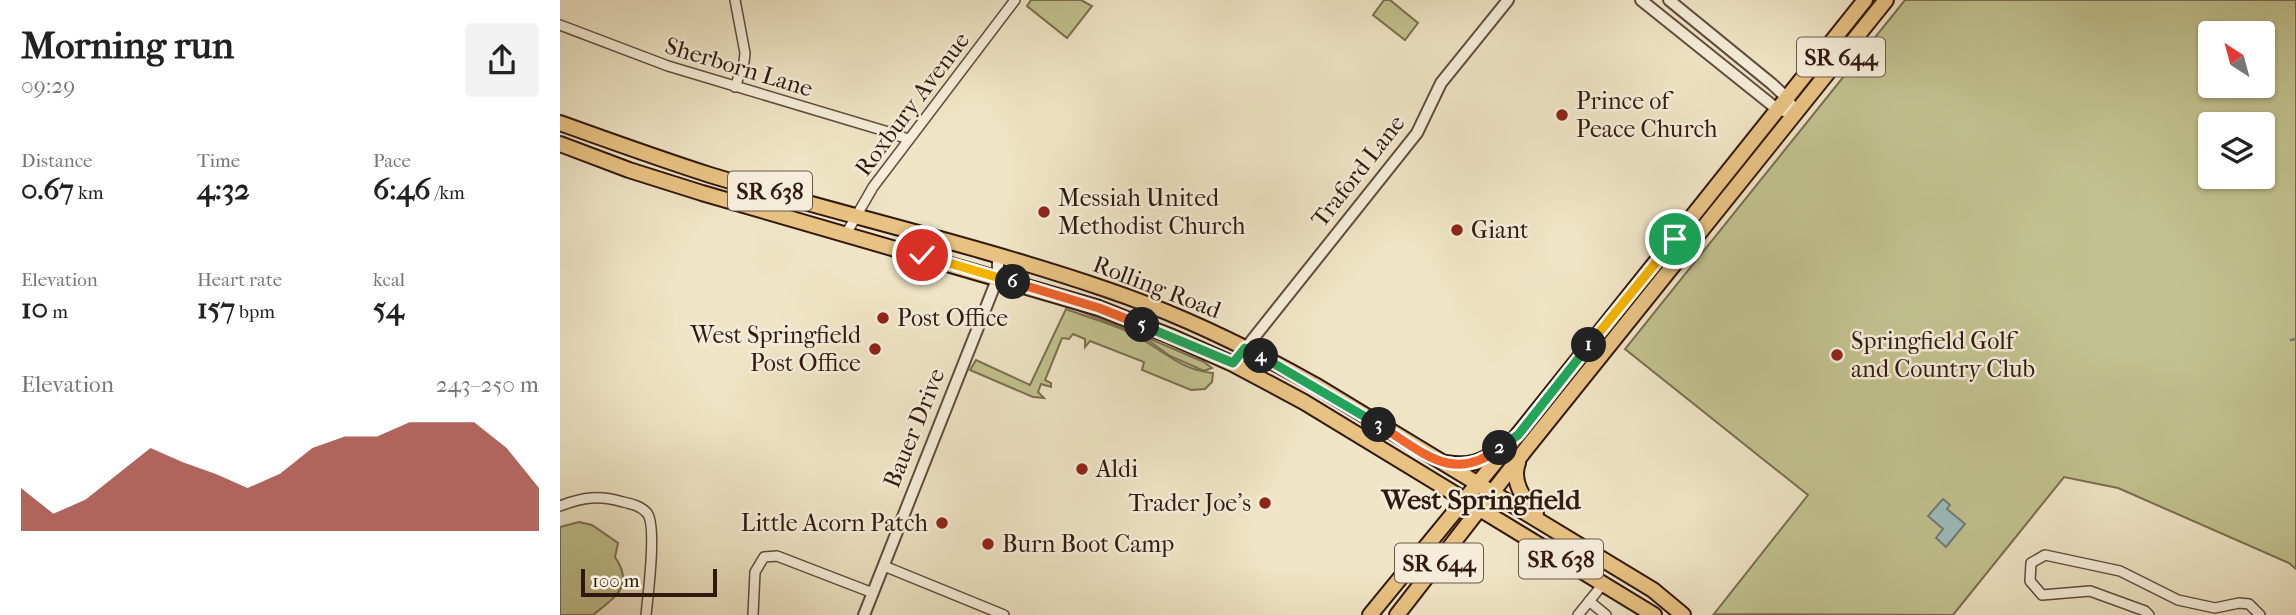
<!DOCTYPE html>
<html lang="en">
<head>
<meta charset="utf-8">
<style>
	body { margin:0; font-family:"IM FELL French Canon",serif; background:#f2f2f2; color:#222; height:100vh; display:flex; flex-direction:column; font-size:26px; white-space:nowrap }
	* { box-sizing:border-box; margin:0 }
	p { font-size:23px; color:#767676 }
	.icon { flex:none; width:38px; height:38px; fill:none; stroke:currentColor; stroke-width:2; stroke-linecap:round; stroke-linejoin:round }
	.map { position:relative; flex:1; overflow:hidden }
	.drawer { display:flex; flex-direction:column; background:#fff; width:560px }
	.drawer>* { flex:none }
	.needle { width:46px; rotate:324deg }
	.controls { position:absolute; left:1638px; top:21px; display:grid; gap:14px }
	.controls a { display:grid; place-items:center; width:77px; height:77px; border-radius:7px; background:#fff; box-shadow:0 2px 5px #0004; font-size:35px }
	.scale { position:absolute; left:21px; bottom:18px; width:136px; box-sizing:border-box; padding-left:7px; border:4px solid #321910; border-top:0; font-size:19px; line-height:24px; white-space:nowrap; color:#321910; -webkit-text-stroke:5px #f5edd9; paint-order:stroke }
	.pin { position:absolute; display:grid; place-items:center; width:60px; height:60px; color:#fff; margin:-30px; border:4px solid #fff; border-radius:50%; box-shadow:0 2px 7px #0007 }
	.km { position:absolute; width:35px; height:35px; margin:-18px; border-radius:50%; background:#222; color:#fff; font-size:19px; line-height:35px; text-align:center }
	.round { display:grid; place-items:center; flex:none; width:74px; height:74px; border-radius:7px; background:#f2f2f2 }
	.overview { display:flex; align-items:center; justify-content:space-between; height:119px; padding:0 21px }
	h1 { font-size:38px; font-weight:700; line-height:52px }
	.stats { display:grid; grid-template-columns:repeat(3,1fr); gap:10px; height:119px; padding:7px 21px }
	.stats div { display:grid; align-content:center }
	.stats b { font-size:30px; font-weight:700 }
	.stats small { font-size:19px; font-weight:400 }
	.stats p { font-size:19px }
	.chart { height:196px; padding:14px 21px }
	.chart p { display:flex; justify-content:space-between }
	.chart svg { width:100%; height:126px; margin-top:7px; fill:#8f2418; opacity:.7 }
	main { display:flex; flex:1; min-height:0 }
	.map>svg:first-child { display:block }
	.green { fill:#c1c28f; stroke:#7a6e50; stroke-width:2; fill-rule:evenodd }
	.water { fill:#9cbdbb; stroke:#727b77; stroke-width:2 }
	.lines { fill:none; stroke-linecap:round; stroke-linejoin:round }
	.stream { stroke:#727b77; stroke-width:2.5 }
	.minor-casing { stroke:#614c3d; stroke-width:12 }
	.tertiary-casing { stroke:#614c3d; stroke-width:14 }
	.primary-casing { stroke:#321910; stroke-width:18 }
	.minor { stroke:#f5edd9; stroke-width:9 }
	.tertiary { stroke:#f5edd9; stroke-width:10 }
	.primary { stroke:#e8c282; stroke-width:14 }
	.split-1-casing { stroke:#fff; stroke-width:14 }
	.split-2-casing { stroke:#fff; stroke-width:14 }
	.split-3-casing { stroke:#fff; stroke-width:14 }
	.split-4-casing { stroke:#fff; stroke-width:14 }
	.split-5-casing { stroke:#fff; stroke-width:14 }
	.split-6-casing { stroke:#fff; stroke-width:14 }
	.split-7-casing { stroke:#fff; stroke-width:14 }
	.split-1 { stroke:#f5b400; stroke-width:9 }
	.split-2 { stroke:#22a559; stroke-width:9 }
	.split-3 { stroke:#f0652b; stroke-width:9 }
	.split-4 { stroke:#22a559; stroke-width:9 }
	.split-5 { stroke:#22a559; stroke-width:9 }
	.split-6 { stroke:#f0652b; stroke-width:9 }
	.split-7 { stroke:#f5b400; stroke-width:9 }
	.poi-dot { fill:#8f2418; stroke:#f5edd9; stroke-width:2.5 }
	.labels { text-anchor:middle; stroke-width:5; stroke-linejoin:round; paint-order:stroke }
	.shield { fill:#f5edd9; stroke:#6c594c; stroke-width:2 }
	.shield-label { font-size:23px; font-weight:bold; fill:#321910 }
	.street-label { font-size:24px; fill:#321910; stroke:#f5edd9 }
	.poi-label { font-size:24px; fill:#321910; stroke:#f5edd9; text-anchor:start }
	.quarter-label { font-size:28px; font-weight:bold; fill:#321910; stroke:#f5edd9 }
</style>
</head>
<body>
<main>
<section class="drawer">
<div class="overview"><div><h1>Morning run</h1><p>09:29</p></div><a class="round"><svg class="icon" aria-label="share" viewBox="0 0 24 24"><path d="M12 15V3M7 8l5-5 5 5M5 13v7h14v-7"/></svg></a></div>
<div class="stats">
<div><p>Distance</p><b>0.67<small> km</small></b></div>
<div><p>Time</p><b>4:32</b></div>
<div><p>Pace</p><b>6:46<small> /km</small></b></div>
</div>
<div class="stats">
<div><p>Elevation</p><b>10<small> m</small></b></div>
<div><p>Heart rate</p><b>157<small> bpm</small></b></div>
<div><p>kcal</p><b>54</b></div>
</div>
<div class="chart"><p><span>Elevation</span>243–250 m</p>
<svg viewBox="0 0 160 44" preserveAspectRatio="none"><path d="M0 44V29L10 38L20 33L30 24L40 15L50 20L60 24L70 29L80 24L90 15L100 11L110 11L120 6L130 6L140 6L150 15L160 29V44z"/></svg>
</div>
</section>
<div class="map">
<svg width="1736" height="615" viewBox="0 0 1736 615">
	<rect width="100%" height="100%" fill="#efe4c5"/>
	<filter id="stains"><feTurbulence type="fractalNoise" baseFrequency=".00286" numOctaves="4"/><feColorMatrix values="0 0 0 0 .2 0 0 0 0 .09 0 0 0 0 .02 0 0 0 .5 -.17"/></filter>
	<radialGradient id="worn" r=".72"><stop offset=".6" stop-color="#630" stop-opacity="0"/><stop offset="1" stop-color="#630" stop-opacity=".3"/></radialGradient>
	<g class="green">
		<polygon points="471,0 521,0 532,6 507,38 467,6"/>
		<polygon points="824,0 830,0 858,23 845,40 813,15"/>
		<path d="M1345 0H1736V569L1729 563 1558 488 1504 477 1393 615 1154 614 1248 495 1065 349ZM1650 33H1703V86H1650ZM1650 124H1703V177H1650Z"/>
		<polygon points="510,307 523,310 644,362 652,368 644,371 610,356 588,340 568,330"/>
		<path d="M506 309C527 317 549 323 569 332 597 345 620 371 653 373L652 382 645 389 631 390 582 370 584 362 530 341 525 347V339L513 334 509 339 502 338 485 380 491 383V387L481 384 478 392 484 398 473 397 410 370 416 360 470 385Z"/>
		<path d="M19 522 32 525 58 543 55 557C75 586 55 597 33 615H0V527Z"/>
	</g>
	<polygon class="water" points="1383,499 1390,505 1387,509 1405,524 1386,547 1376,538 1383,529 1368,516"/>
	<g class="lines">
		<polyline class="stream" points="1731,340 1736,339"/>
		<g class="minor-casing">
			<g id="minor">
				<polyline points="0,25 108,66 325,131 348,139"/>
				<polyline points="175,87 184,62 185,53 175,0"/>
				<polyline points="286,234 313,187 455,0"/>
				<path d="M0 506C23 497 39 495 63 502 72 504 81 506 87 513 97 525 88 596 86 615"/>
				<polyline points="324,566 444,615"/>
				<polyline points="1029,601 1046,615"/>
				<polyline points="193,615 195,572 204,557 217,556 313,593"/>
				<polyline points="1018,615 1043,584"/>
				<polyline points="1589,615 1585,611 1530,591 1482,595 1470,581 1471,563 1485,555 1560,571 1618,600 1655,608 1679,603 1689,604 1700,615"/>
			</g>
		</g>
		<g class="tertiary-casing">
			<g id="tertiary">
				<polyline points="1081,0 1217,109 1236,114"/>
				<polyline points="1109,0 1212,84 1227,98 1236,114"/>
				<polyline points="673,364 857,133 881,83 948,0"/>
				<polyline points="304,615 438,277 438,256"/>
			</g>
		</g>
		<g class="primary-casing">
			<g id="primary">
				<path d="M0 123C50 141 100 159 150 175 282 215 417 245 548 290 619 314 689 348 755 385L1093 590 1123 615"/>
				<polyline points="0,144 69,170 142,193 539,308 610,336 673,364 744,402 1094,615"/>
				<path d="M887 463C909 467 922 462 940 449"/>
				<path d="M958 463C951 481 964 500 976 513"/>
				<polyline points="810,615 965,426 1305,0"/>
				<polyline points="837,615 966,449 1326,0"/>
			</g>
		</g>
		<use href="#minor" class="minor"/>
		<use href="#tertiary" class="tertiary"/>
		<use href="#primary" class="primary"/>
	</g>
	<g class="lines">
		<g class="split-1-casing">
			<polyline id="split-1" points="1029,345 1115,239"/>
		</g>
		<g class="split-2-casing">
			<polyline id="split-2" points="940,448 958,435 1029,345"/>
		</g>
		<g class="split-3-casing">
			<path id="split-3" d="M819 425C862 451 892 485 940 448"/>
		</g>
		<g class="split-4-casing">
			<polyline id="split-4" points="701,356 819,425"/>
		</g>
		<g class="split-5-casing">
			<polyline id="split-5" points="582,325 673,363 685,348 701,356"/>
		</g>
		<g class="split-6-casing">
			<polyline id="split-6" points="453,282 539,308 582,325"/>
		</g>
		<g class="split-7-casing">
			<polyline id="split-7" points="362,255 453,282"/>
		</g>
		<use href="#split-1" class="split-1"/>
		<use href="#split-2" class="split-2"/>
		<use href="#split-3" class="split-3"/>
		<use href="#split-4" class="split-4"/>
		<use href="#split-5" class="split-5"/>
		<use href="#split-6" class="split-6"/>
		<use href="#split-7" class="split-7"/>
	</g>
	<g class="poi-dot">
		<circle cx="1002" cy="115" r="7"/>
		<circle cx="484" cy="212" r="7"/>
		<circle cx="897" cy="230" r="7"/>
		<circle cx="323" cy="318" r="7"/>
		<circle cx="315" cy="349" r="7"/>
		<circle cx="1277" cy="355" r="7"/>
		<circle cx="522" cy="469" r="7"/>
		<circle cx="705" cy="503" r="7"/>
		<circle cx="382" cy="523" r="7"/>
		<circle cx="428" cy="544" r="7"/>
	</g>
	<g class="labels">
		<g class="shield">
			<rect x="1237" y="37.5" width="88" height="39" rx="5"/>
			<rect x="168" y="171.5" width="84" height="39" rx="5"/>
			<rect x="959" y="539.5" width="84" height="39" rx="5"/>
			<rect x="835" y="543.5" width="88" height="39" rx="5"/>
		</g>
		<g class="shield-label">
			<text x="1281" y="65">SR 644</text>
			<text x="210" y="199">SR 638</text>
			<text x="1001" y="567">SR 638</text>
			<text x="879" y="571">SR 644</text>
		</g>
		<g class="street-label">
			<text transform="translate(179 67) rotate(17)" y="8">Sherborn Lane</text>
			<text transform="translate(352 104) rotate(-53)" y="8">Roxbury Avenue</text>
			<text transform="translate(798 171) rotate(-52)" y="8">Traford Lane</text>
			<text transform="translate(597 287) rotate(21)" y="8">Rolling Road</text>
			<text transform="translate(354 428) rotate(-68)" y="8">Bauer Drive</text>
		</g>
		<g class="poi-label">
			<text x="1016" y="109">Prince of<tspan x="1016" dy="28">Peace Church</tspan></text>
			<text x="498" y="206">Messiah United<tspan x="498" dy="28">Methodist Church</tspan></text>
			<text x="911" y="238">Giant</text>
			<text x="337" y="326">Post Office</text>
			<text x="301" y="343" text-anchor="end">West Springfield<tspan x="301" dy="28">Post Office</tspan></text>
			<text x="1291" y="349">Springfield Golf<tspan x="1291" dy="28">and Country Club</tspan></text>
			<text x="536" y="477">Aldi</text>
			<text x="691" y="511" text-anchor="end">Trader Joe's</text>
			<text x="368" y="531" text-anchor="end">Little Acorn Patch</text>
			<text x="442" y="552">Burn Boot Camp</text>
		</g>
		<g class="quarter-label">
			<text x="921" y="509">West Springfield</text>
		</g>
	</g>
	<rect width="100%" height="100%" filter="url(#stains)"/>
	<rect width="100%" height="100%" fill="url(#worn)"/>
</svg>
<div class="controls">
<a><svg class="needle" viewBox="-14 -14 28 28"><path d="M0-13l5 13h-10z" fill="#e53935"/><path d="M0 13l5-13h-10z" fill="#767676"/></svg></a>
<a><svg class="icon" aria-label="layers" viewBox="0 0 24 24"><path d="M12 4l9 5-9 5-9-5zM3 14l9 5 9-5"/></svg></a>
</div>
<div class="scale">100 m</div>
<div class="pin" style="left:1115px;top:239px;background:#1e9e55"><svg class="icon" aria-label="arrive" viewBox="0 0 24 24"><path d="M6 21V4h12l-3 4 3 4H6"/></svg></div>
<div class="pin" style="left:362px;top:255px;background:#d93025"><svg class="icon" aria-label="check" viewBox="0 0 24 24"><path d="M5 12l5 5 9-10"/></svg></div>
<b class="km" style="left:1029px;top:345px">1</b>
<b class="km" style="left:940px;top:448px">2</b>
<b class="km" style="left:819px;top:425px">3</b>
<b class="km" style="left:701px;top:356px">4</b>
<b class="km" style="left:582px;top:325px">5</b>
<b class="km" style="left:453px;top:282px">6</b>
</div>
</main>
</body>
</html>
